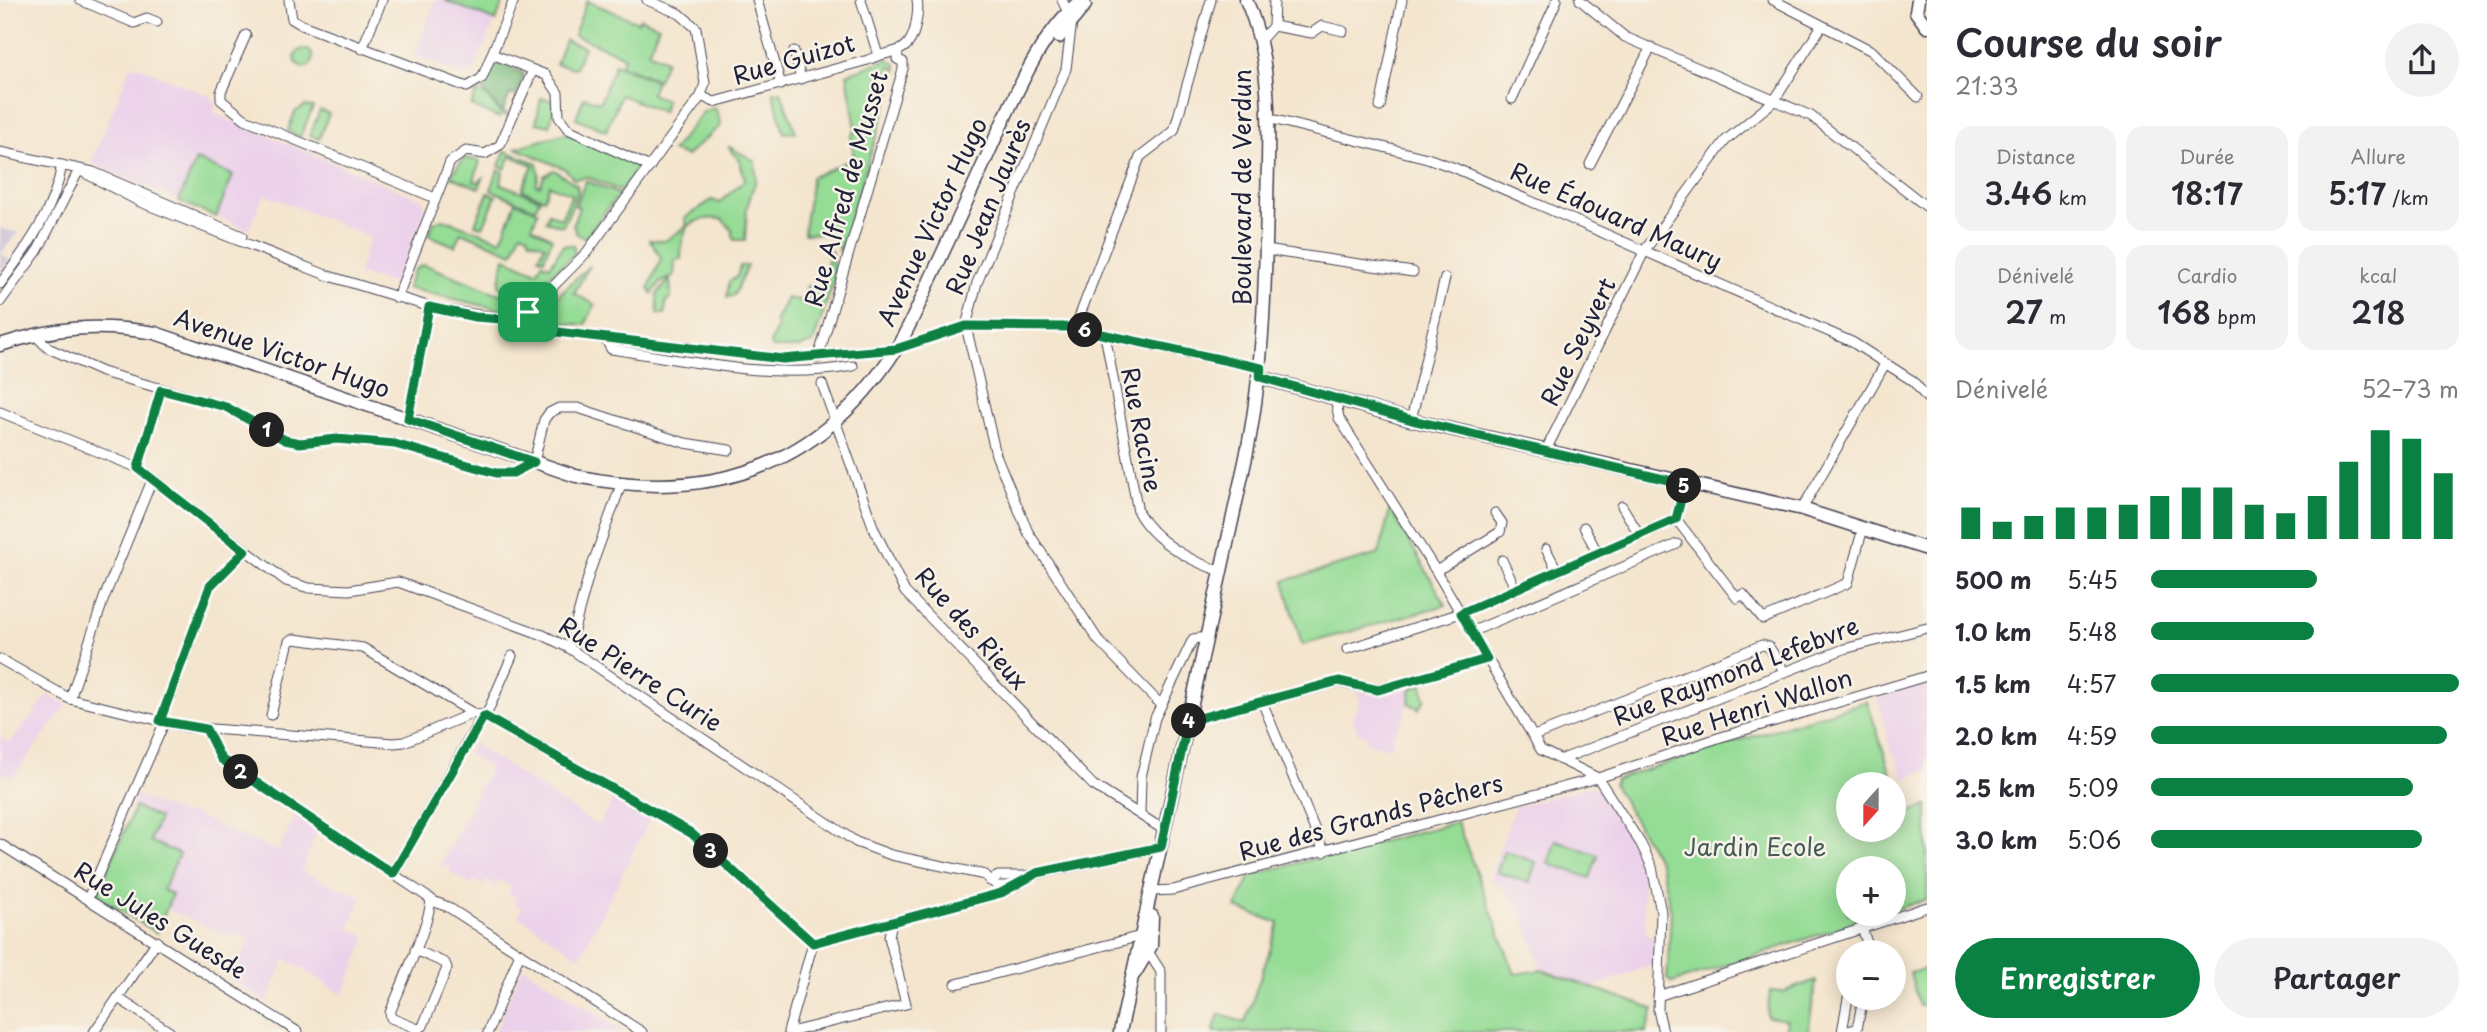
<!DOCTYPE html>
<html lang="fr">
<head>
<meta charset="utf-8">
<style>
	body { margin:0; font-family:"Playpen Sans",sans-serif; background:#f2f2f3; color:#2b2b33; height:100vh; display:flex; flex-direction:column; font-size:26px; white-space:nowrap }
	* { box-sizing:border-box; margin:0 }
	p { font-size:23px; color:#7c7c81 }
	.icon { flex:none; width:38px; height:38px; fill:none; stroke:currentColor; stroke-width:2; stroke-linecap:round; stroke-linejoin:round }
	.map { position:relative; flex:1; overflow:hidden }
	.panel { display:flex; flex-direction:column; background:#fff; width:560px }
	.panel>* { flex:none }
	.needle { width:46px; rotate:201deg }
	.fabs { position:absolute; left:1836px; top:772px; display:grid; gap:14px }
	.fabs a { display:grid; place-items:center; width:70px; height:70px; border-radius:50%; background:#fff; box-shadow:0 4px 18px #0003; font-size:35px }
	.pin { position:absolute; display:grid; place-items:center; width:60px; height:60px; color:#fff; margin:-30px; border-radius:14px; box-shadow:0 4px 10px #0006 }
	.km { position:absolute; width:35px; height:35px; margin:-18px; border-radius:50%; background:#222; color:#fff; font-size:19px; line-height:35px; text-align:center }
	.round { display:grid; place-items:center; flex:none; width:74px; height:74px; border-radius:37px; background:#f2f2f3 }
	.summary { display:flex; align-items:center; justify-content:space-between; height:119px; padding:0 28px }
	h1 { font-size:38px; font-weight:600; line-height:52px }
	.stats { display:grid; grid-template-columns:repeat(3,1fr); gap:10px; height:119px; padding:7px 28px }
	.stats div { display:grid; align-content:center; border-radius:18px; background:#f2f2f3; text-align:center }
	.stats b { font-size:30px; font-weight:600 }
	.stats small { font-size:19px; font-weight:400 }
	.stats p { font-size:19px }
	.chart { height:196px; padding:14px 28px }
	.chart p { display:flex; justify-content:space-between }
	.chart svg { width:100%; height:126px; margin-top:7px; stroke:#0b8043; stroke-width:6 }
	.button { display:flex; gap:14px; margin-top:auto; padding:14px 28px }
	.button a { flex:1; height:80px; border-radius:42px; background:#0b8043; color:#fff; font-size:28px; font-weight:600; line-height:80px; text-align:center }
	.button a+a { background:#f2f2f3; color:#2b2b33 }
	ul { padding:0 28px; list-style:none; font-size:23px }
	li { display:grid; grid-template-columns:112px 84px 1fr; align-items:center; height:52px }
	li i { height:18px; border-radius:9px; background:#0b8043 }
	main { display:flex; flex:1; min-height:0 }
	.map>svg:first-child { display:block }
	.built { fill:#ecd1ea }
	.industrial { fill:#cbbfd5 }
	.green { fill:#95dc95; stroke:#5c7f68; stroke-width:2; fill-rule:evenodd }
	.forest { fill:#78bc7e; stroke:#4d6f5c; stroke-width:2 }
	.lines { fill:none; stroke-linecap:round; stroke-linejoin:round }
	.street-casing { stroke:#423f51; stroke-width:11 }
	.secondary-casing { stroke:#423f51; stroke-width:15 }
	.street { stroke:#fff; stroke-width:9 }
	.secondary { stroke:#fff; stroke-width:12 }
	.route-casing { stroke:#fff; stroke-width:14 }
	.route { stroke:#0b8043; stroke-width:9 }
	.labels { text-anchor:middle; stroke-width:5; stroke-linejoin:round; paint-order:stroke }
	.street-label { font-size:24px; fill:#22223b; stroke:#f7f3e8 }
	.park-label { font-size:24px; fill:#445a56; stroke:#f7f3e8 }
</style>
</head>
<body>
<main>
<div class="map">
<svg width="1927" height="1032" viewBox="0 0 1927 1032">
	<rect width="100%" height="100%" fill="#f7f3e8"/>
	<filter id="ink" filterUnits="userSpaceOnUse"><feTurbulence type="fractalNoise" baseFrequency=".0143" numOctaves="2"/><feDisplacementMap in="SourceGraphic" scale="14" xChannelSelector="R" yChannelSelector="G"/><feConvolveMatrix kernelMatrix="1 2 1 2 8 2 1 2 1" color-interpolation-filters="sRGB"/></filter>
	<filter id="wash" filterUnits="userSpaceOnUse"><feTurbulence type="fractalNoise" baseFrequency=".00686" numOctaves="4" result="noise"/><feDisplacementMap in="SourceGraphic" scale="28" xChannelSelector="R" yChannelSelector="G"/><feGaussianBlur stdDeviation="1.57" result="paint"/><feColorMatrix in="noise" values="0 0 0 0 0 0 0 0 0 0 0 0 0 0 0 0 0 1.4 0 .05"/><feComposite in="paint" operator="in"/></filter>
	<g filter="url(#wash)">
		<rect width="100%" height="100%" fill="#f4e5ce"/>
		<g class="built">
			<polygon points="435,0 444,0 495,21 474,70 468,75 461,75 415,55"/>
			<polygon points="135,65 210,96 216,104 213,113 423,200 426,209 395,284 358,274 370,237 264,194 249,230 91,163 130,68"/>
			<polygon points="1927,682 1927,770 1904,779 1896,756 1891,751 1877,698"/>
			<polygon points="1411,688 1405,716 1394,734 1391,748 1366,742 1367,735 1358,733 1352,717 1360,702 1356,690 1379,696"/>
			<polygon points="48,695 67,705 12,778 4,773 0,778 0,737 10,743"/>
			<polygon points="473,743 598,826 613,800 618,799 651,817 580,957 518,916 522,908 514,903 516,898 508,893 511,887 498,880 494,886 486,880 483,886 474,880 471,885 449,871 451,866 440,866 490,768 468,753"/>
			<polygon points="1592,786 1598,789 1636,847 1646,869 1642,875 1646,933 1654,939 1652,965 1591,988 1542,970 1518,902 1490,877 1515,807"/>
			<polygon points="137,795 185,816 187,812 278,852 295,815 318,831 301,871 362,897 349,929 367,937 343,995 285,958 267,1002 228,978 250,941 229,931 227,935 167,909 172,894 163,890 149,841 159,818 132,806"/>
			<polygon points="525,968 624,1032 495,1032 521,969"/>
		</g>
		<polygon class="industrial" points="0,228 18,233 1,253 10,260 0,272"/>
		<g class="green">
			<polygon points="444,0 504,0 496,21"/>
			<polygon points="587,1 638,22 640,18 659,26 648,52 666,60 658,80 621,65 624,56 574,35"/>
			<polygon points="565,40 584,47 575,68 556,64"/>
			<circle cx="304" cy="58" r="9"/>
			<path d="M888 59 896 64 897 71 890 66 886 82 892 87 839 253C836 231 824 233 804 234 805 213 811 197 811 177 827 172 839 164 854 159L851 136 856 130 847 74Z"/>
			<polygon points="615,64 656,81 651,94 666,100 662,112 621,95 606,131 576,118 584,97 600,102"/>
			<polygon points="477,92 488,97 501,115 499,118 471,106"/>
			<polygon points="773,92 781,92 796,132 784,133"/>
			<polygon points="541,98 555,101 550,126 536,123"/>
			<polygon points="305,106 313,107 300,137 288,131 295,112"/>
			<polygon points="715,107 721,125 686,156 672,151 703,112"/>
			<polygon points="320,110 329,114 319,139 310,135"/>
			<polygon points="565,133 635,161 637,169 621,191 587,177 574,179 565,169 516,148"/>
			<path d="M728 146 755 161 756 179 747 207 745 240H734L732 230 722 219C689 216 681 227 681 259L675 260 674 276 660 283 652 294 649 288 661 258 650 240 665 241 687 226 685 218 712 200 719 203 745 180 740 162Z"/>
			<polygon points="505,151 537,163 539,174 536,185 540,186 544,176 554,170 577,185 578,192 563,226 546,221 549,213 561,219 572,194 549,185 544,199 522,190 533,165 511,156 505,169 499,166"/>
			<polygon points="464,158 480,161 474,181 478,182 483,178 479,188 450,176"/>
			<polygon points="196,160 233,175 216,217 179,201"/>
			<polygon points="498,170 503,172 501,184 540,199 535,209 491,190"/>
			<polygon points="586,181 619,194 585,238 577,234 573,225 579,207 575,206"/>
			<polygon points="488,193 496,196 483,227 475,224"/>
			<polygon points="516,202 538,211 532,227 552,238 544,259 539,257 545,245 530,240 528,235 521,232 513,253 461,232 455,246 428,235 434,222 443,219 501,240"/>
			<polygon points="563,245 573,245 575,253 530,293 510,293 499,285 505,258 537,272 542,263 550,266"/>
			<polygon points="831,250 835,278 813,343 797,348 772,348 770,344 778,326 775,322 787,298 804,301 807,286 821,288"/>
			<polygon points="423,265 428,266 522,303 516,309 501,310 407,288 414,270"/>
			<polygon points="590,265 574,293 595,305 585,325 546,322 542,311"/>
			<polygon points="740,266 747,266 734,295 727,298 729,282 737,277"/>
			<polygon points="670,279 671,298 666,301 665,314 658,314 657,294"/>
			<polygon points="1390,509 1446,605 1302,645 1284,581 1379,554"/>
			<polygon points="1422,685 1425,699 1419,709 1409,703 1411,688"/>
			<path d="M1867 701 1904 814 1927 806V899L1894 910V868H1848V914H1882L1672 983 1667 979 1671 911 1660 863 1614 785 1616 779ZM1894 784V830H1848V784Z"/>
			<polygon points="135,807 159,818 150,841 179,854 163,890 172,894 157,933 98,896 99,889"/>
			<polygon points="1457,822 1515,974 1542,970 1654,1009 1646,1032 1213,1032 1219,1014 1245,1023 1279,923 1236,908 1251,875"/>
			<polygon points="1556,840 1598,855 1590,878 1548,863"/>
			<polygon points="1504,851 1536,862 1529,883 1497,872"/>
			<polygon points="1925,969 1927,1004 1919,1006 1910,973"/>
			<polygon points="1816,980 1808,1032 1785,1032 1787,1020 1767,1017 1770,991 1783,992"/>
		</g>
		<polygon class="forest" points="500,62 524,74 516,96 510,94 503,111 508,114 506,117 482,89 494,66"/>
	</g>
	<g filter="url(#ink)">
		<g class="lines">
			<g class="street-casing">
				<g id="street">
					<polyline points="80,0 134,23 147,18 157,22"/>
					<polyline points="289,0 292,19 302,25 467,87 482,78 514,0"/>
					<polyline points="757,0 781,85"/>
					<polyline points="861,0 878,55"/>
					<polyline points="1062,0 1072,21 1066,69 977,283 966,326 996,455 1028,532 1098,640 1161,705"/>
					<polyline points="1580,0 1625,37 1811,116 1927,207"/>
					<polyline points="1773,0 1872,51 1918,97"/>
					<polyline points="1273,26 1312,33 1322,26 1343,31"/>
					<polyline points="246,35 221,92 221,100 245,119 435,198"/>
					<polyline points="1260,41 1273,26 1274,0"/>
					<polyline points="362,49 382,0"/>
					<polyline points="794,51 801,79"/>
					<polyline points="492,54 546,75 558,93 559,117 568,129 650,167"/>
					<path d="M701 96 714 102 868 60C890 48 908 58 915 28 917 18 919 10 917 0"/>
					<polyline points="1512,99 1557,0"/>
					<polyline points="1380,107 1402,0"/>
					<polyline points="1268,118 1427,158 1455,168 1852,342 1913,381 1927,398"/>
					<polyline points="0,152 93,172 242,236"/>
					<polyline points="1590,164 1651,47"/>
					<polyline points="79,170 140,202 329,276 437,309 516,320"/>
					<polyline points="1266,250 1413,272"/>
					<path d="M0 284C27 248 54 211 62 165"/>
					<polyline points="397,298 450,162 466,151 485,154 500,145 533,70"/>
					<polyline points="0,302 38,250 79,170"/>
					<polyline points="528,312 587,252 701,96 705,83 696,28 680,14 647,0"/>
					<polyline points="516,320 517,328 524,333 532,331 536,325"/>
					<polyline points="536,325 549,331 783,359 896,349 966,326 1069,327 1261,368"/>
					<polyline points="1075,328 1140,157 1174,131 1211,0"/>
					<polyline points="34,334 48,348 102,372 226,407 285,440 300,443 337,439 395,444 496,473 513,473 534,462 544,420 549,413 559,408 578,408 685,443 729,450"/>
					<path d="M1105 335 1138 512C1154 541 1191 562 1221 571"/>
					<path d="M605 338 611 349C692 361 772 381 853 366"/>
					<polyline points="818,358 903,69 903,62 897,59 898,52"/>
					<polyline points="822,384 874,529 905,592 1093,785 1164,830"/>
					<polyline points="1335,398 1339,418 1436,571 1541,750 1598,778 1641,844 1652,867 1661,912 1658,1010 1663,1032"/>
					<polyline points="0,412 138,468 286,581 309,588 349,590 398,582 543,635 569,648 856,842 891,855 985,875 997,886 1016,886"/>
					<polyline points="408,419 429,307"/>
					<polyline points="1411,420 1445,278"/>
					<polyline points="1546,450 1645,250 1725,141 1774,101 1821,27"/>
					<polyline points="138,468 161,390"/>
					<polyline points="1622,506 1640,536"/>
					<polyline points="1802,509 1885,364"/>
					<polyline points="1676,519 1737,598 1743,594 1763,619 1848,583 1863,528"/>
					<polyline points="1676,519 1684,484"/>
					<polyline points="1584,527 1598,554"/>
					<polyline points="1546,549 1558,572"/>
					<polyline points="1502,560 1516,590"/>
					<polyline points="1436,571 1500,532 1502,523 1495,513"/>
					<polyline points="1471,632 1677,544"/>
					<polyline points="569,648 589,574 621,485"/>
					<polyline points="1347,649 1461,613 1676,519"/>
					<polyline points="0,659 70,699 186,727 394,743 404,742 473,713 484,716 691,833 813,943"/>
					<polyline points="70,699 104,598 150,485 155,480"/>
					<polyline points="1263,704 1324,852"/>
					<polyline points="271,715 289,641 294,639 363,648 473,713"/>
					<polyline points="160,721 210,586 245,551"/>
					<polyline points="1188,721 1339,682 1378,690 1487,659"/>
					<polyline points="206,729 221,759 435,902 448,907 642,1032"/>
					<polyline points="1534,736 1762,645 1769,647 1784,671"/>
					<polyline points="1560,760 1844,649 1927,628"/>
					<polyline points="1140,814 1141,777 1155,718 1193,639 1207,637"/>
					<polyline points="0,844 298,1032"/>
					<polyline points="393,874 478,723 488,711 512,656"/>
					<polyline points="990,881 998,876 1027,876 1161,847"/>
					<polyline points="1153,891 1173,890 1598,778 1721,737 1927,676"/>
					<polyline points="88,898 165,721"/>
					<polyline points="1862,928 1870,952"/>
					<polyline points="813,943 1001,893 1037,873"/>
					<path d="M415 950 445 963 447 968 423 1026 418 1029 391 1018 390 1013C397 994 435 912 430 898"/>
					<polyline points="1149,953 1161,972 1161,1032"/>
					<polyline points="956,984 1141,936"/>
					<polyline points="1658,996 1927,907"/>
					<polyline points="118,998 170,1032"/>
					<polyline points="94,1032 157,941"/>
					<polyline points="488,1032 520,953"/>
					<polyline points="788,1032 813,943"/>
					<polyline points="790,1032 906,1004 889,937 892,921"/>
					<polyline points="1842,1032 1857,1029 1863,998"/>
					<polyline points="1842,1032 1848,998"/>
				</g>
			</g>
			<g class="secondary-casing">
				<g id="secondary">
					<polyline points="1918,0 1916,12 1927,27"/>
					<polyline points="1059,37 1085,5"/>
					<path d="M0 345C56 327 96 323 155 333L576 476C711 504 820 468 896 349 910 327 920 302 931 278 952 233 973 188 993 143 1016 94 1039 36 1081 0"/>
					<polyline points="1260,377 1411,420 1802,509 1927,549"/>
					<polyline points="1135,973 1151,946 1152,916"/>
					<path d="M1120 1032 1246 457C1263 374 1265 291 1267 206 1268 137 1275 65 1246 0"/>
				</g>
			</g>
			<use href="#street" class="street"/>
			<use href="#secondary" class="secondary"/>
		</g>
	</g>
	<g class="lines" filter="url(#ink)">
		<g class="route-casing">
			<polygon id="route" points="429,307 475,317 516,320 520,314 528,312 535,317 536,325 549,331 783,359 896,349 966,326 1069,327 1261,368 1260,377 1412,420 1685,484 1676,519 1461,613 1487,659 1378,690 1339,681 1188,721 1161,847 1037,873 1001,893 813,943 691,833 484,716 393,874 221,759 206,729 160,721 210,586 245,551 138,468 161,390 226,407 285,440 300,443 337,439 395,444 496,473 513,473 534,462 408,419"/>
		</g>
		<use href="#route" class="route"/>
	</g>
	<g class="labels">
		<g class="street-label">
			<text transform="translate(794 60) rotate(-16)" y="8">Rue Guizot</text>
			<text transform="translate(1243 187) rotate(-90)" y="8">Boulevard de Verdun</text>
			<text transform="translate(847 189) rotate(-74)" y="8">Rue Alfred de Musset</text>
			<text transform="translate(989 207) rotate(-68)" y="8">Rue Jean Jaurès</text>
			<text transform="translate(1616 217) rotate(24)" y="8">Rue Édouard Maury</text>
			<text transform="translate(933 222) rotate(-65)" y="8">Avenue Victor Hugo</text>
			<text transform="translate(1579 342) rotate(-64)" y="8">Rue Seyvert</text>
			<text transform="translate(282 354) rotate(19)" y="8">Avenue Victor Hugo</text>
			<text transform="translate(1141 430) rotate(79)" y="8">Rue Racine</text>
			<text transform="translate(971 629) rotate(48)" y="8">Rue des Rieux</text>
			<text transform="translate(1736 672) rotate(-21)" y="8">Rue Raymond Lefebvre</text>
			<text transform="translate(640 675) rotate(33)" y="8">Rue Pierre Curie</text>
			<text transform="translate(1757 708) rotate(-18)" y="8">Rue Henri Wallon</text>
			<text transform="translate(1371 818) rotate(-15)" y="8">Rue des Grands Pêchers</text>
			<text transform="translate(160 921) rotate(32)" y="8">Rue Jules Guesde</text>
		</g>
		<g class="park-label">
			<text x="1755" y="856">Jardin Ecole</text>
		</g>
	</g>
</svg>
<div class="fabs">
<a><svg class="needle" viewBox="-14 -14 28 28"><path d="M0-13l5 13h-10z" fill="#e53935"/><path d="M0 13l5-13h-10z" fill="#7c7c81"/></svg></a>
<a>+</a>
<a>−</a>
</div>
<div class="pin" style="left:528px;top:312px;background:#1e9e55"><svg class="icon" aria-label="arrive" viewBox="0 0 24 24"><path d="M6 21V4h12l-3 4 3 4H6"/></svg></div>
<b class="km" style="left:267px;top:430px">1</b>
<b class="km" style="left:241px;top:772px">2</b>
<b class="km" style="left:711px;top:851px">3</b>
<b class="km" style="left:1189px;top:721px">4</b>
<b class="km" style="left:1684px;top:486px">5</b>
<b class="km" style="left:1085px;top:330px">6</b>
</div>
<section class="panel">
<div class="summary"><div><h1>Course du soir</h1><p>21:33</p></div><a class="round"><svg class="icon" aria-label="share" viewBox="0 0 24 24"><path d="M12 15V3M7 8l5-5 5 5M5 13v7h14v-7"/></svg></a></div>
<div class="stats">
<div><p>Distance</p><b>3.46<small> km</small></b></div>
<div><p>Durée</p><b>18:17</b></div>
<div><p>Allure</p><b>5:17<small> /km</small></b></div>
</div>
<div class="stats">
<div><p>Dénivelé</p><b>27<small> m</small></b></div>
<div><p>Cardio</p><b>168<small> bpm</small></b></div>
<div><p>kcal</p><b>218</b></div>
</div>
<div class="chart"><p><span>Dénivelé</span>52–73 m</p>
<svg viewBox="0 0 160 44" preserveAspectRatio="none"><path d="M5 44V33M15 44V38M25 44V36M35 44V33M45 44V33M55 44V32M65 44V29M75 44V26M85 44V26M95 44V32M105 44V35M115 44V29M125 44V17M135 44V6M145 44V9M155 44V21"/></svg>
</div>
<ul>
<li><b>500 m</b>5:45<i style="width:54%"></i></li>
<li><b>1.0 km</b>5:48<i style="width:53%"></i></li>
<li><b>1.5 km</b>4:57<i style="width:100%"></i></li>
<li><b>2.0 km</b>4:59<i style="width:96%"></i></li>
<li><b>2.5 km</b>5:09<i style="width:85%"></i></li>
<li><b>3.0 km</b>5:06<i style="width:88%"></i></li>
</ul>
<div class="button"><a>Enregistrer</a><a>Partager</a></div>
</section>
</main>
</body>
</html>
